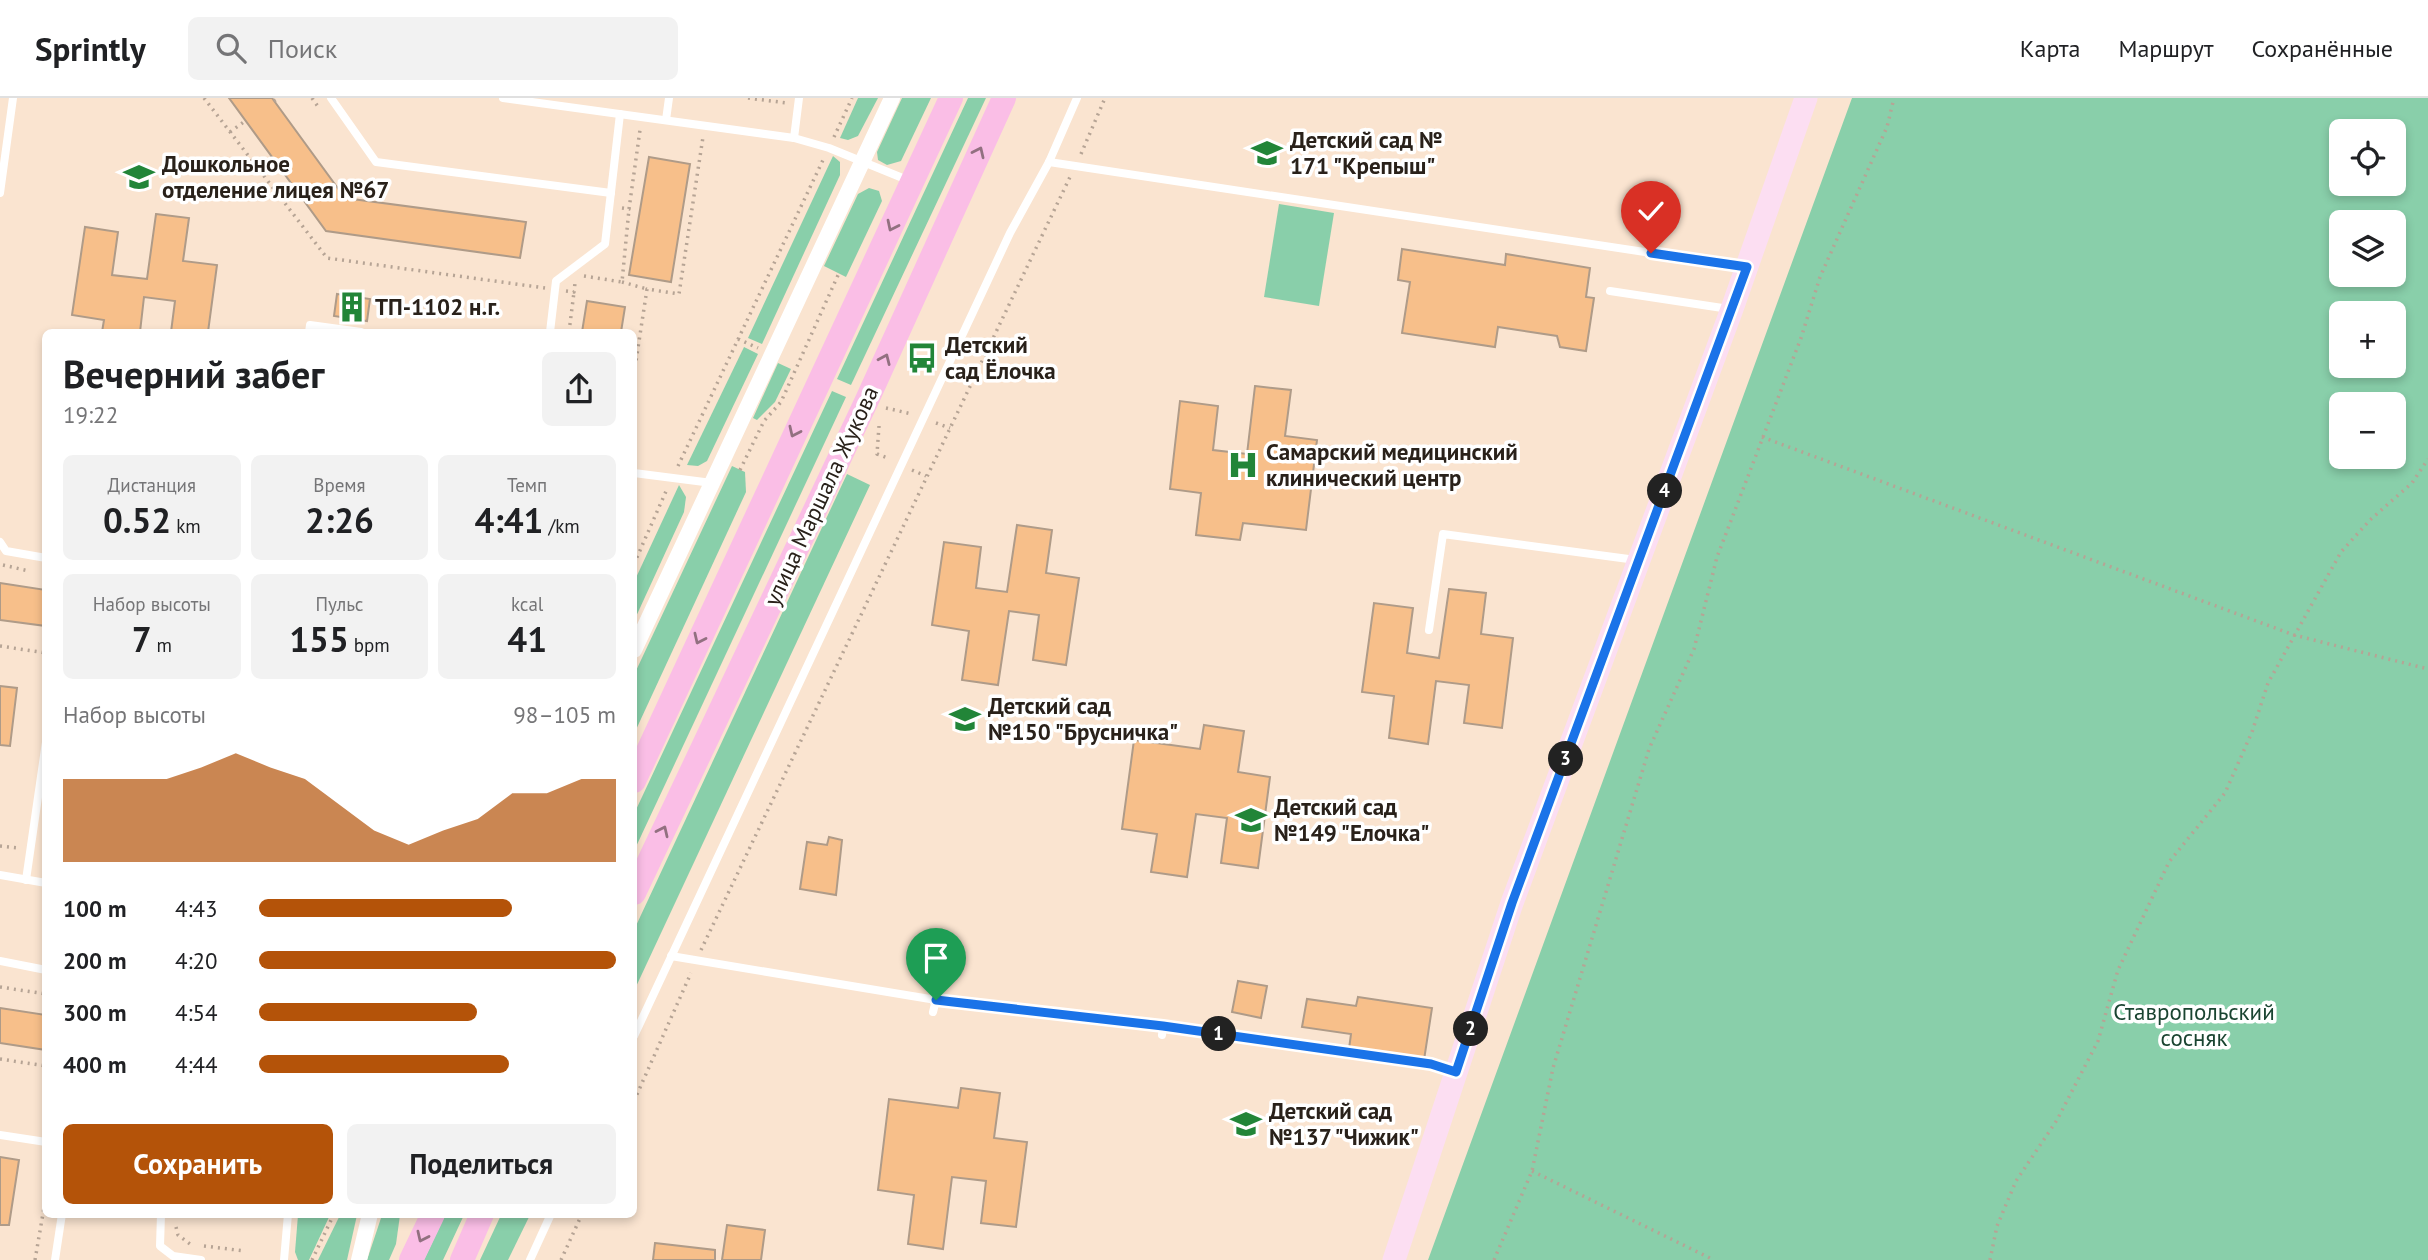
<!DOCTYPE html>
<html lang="ru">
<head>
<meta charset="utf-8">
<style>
	body { margin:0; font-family:"PT Sans",sans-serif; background:#f2f2f2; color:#202124; height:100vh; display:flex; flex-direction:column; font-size:26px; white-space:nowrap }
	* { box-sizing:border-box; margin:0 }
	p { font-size:23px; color:#757577 }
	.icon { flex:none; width:38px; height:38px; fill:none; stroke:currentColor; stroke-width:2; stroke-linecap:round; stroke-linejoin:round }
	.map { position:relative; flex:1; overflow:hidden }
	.details { position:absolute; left:42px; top:231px; width:595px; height:889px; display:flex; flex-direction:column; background:#fff; border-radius:10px; box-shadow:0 4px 10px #0003 }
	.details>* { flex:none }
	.controls { position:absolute; left:2329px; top:21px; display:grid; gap:14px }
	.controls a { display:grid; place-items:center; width:77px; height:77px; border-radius:10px; background:#fff; box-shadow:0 4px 10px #0003; font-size:35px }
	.pin { position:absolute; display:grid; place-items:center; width:60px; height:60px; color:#fff; margin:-72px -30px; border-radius:50% 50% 50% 0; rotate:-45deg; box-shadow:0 0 7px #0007 }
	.pin .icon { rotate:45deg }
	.km { position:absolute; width:35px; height:35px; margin:-18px; border-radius:50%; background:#222; color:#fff; font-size:19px; line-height:35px; text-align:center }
	.round { display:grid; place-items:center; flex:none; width:74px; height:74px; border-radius:10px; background:#f2f2f2 }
	.overview { display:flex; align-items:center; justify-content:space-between; height:119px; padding:0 21px }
	h1 { font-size:38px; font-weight:700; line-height:52px }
	.stats { display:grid; grid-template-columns:repeat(3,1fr); gap:10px; height:119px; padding:7px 21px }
	.stats div { display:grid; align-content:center; border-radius:10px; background:#f2f2f2; text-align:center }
	.stats b { font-size:35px; font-weight:700 }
	.stats small { font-size:19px; font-weight:400 }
	.stats p { font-size:19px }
	.chart { height:196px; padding:14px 21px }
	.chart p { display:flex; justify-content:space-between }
	.chart svg { width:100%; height:126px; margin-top:7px; fill:#b45309; opacity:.7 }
	.button { display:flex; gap:14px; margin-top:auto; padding:14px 21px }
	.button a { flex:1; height:80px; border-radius:10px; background:#b45309; color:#fff; font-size:28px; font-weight:700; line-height:80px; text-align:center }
	.button a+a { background:#f2f2f2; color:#202124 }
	ul { padding:0 21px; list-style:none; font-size:23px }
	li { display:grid; grid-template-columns:112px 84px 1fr; align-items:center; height:52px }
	li i { height:18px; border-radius:9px; background:#b45309 }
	header { display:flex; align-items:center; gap:42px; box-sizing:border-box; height:98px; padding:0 35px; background:#fff; border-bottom:2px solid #e0e0e0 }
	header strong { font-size:33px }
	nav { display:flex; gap:38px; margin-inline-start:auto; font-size:24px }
	.search { width:490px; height:63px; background:#f2f2f2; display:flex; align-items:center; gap:18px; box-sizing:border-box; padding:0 24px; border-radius:10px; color:#757577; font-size:26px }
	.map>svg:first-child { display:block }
	.green { fill:#89cfaa; fill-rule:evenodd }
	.building { fill:#f7bf8a; stroke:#af9b88; stroke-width:2 }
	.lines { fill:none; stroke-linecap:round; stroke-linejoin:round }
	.path { stroke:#b6a495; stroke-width:3.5; stroke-dasharray:2 5; stroke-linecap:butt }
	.lane { stroke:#fff; stroke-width:8 }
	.street { stroke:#fff; stroke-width:16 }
	.secondary { stroke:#fcdef2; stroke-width:23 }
	.primary { stroke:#fabee6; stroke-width:24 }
	.oneway { stroke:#927080 }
	.route-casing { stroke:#fff; stroke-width:14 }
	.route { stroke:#1a73e8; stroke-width:9 }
	.labels { text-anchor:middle; stroke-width:7; stroke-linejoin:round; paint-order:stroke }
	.poi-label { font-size:23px; font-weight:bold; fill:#29211a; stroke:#fff; text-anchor:start }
	.street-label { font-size:23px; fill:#29211a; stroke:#fff }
	.park-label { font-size:23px; fill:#1a4431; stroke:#fff }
</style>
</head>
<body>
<header>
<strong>Sprintly</strong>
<div class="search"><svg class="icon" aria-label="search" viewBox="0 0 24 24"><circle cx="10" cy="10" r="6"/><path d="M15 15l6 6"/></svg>Поиск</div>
<nav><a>Карта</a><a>Маршрут</a><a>Сохранённые</a></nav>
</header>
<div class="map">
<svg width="2428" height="1162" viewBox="0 0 2428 1162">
	<rect width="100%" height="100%" fill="#fae4d0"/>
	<g class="green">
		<polygon points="858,0 878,0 858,38 848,42 840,40"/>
		<polygon points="902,0 931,0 901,63 887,67 878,62 877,54"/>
		<polygon points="968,0 986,0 851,287 837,281"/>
		<path d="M1852 0H2428V1162H1428ZM2394 33V86H2342V33ZM2342 124H2394V177H2342ZM2342 215H2394V268H2342ZM2342 306H2394V359H2342Z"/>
		<polygon points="833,58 840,64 840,77 762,246 748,240"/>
		<polygon points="869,90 879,93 882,103 846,179 824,168 858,96"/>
		<polygon points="1279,106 1334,115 1319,208 1264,199"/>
		<polygon points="744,249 758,256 707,363 698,368 687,367"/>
		<polygon points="778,265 791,271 775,304 757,322 753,320"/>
		<polygon points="832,293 846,299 634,753 634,716"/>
		<polygon points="732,368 745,374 746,394 634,636 634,577"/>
		<polygon points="847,376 870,387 634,893 634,832"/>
		<polygon points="679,387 686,399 684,414 634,523 634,484"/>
		<polygon points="298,1117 330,1117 309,1162 298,1162 295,1154"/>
		<polygon points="340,1117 357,1117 347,1162 318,1162"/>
		<polygon points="382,1117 400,1117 396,1146 389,1162 367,1162"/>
		<polygon points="445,1117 464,1117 443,1162 424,1162"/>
		<polygon points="501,1117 530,1117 508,1162 480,1162"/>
	</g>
	<g class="building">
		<polygon points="229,0 272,0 345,100 526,124 520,160 326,133"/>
		<polygon points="649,59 690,66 671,184 629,177"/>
		<polygon points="156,116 189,120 183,163 217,167 208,234 171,234 175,203 144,199 140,234 102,234 104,222 72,217 85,129 118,134 112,177 147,181"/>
		<polygon points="1402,151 1505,167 1506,156 1590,170 1586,199 1594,200 1586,253 1560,249 1557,238 1498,229 1495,249 1402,235 1410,184 1398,182"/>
		<polygon points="337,196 370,201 367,223 334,218"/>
		<polygon points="587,203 625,209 621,234 582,234"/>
		<polygon points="1255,288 1291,292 1285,338 1317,342 1306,432 1243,425 1240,442 1196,437 1201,395 1170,391 1180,303 1218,308 1213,352 1247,356"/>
		<polygon points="1017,427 1052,432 1046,475 1079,480 1066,567 1033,562 1039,517 1009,513 998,587 962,582 969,533 932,527 944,444 981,449 976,490 1007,494"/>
		<polygon points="0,485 46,492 46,528 0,522"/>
		<polygon points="1449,491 1486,495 1481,536 1513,540 1502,630 1464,625 1469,587 1436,583 1428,646 1389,640 1394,598 1362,594 1374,505 1413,510 1407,555 1439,560"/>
		<polygon points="0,588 17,590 10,648 0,647"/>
		<polygon points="1204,627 1244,633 1238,674 1270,679 1258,770 1221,765 1227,720 1196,716 1187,779 1151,774 1157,736 1122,731 1134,642 1200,651"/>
		<polygon points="829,739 842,742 836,797 800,791 807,744 827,747"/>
		<polygon points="1238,883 1267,888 1261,920 1232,914"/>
		<polygon points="1358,899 1432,910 1424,962 1349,951 1351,936 1302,929 1307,901 1356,908"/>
		<polygon points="0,910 46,917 46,952 0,945"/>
		<polygon points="961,990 1000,995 994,1040 1027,1044 1016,1129 981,1125 986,1083 952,1079 943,1151 908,1146 914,1097 878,1092 889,1001 958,1010"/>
		<polygon points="0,1059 19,1062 9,1127 0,1127"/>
		<polygon points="727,1127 765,1132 761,1162 722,1162"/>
		<polygon points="655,1145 715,1152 715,1162 653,1162"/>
	</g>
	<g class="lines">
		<g class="path">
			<polyline points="204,0 327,160 545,190"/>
			<polyline points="312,0 319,10"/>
			<polyline points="748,0 787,5"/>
			<polyline points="274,3 279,0"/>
			<polyline points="230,34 245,23"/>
			<polyline points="834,39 852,0"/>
			<polyline points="1081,56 1105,0"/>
			<polyline points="622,110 629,111 640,32"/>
			<polyline points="584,178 622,184 629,111"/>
			<polyline points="622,184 647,191"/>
			<polyline points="566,193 574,194 575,185"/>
			<polyline points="569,234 574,194"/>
			<polyline points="738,241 758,250"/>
			<polyline points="922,260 934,270"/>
			<polyline points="634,276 647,191 679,196 703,39"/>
			<polyline points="886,310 912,316"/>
			<polyline points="936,325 950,330"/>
			<polyline points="879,328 877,356 890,361"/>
			<polyline points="1762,339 2294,537 2428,571"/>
			<polyline points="678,368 823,62"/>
			<polyline points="740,372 764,323 781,304 839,175"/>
			<polyline points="912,372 926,378"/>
			<polyline points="634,466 667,391"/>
			<polyline points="3,467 29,473"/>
			<polyline points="0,548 46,555"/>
			<polyline points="0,748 19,750"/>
			<polyline points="701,852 1070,79"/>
			<polyline points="0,889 46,896"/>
			<polyline points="1174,929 1437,968"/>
			<polyline points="0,961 46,968"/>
			<polyline points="634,1003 691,875"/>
			<polyline points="1532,1073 1714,1162"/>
			<polyline points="176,1129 178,1137 190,1146"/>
			<polyline points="204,1148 245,1153"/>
			<polyline points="35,1162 46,1098"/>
			<polyline points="312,1162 334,1116"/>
			<polyline points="561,1162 582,1116"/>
			<polyline points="1494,1162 1532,1073 1553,970 1649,651 1694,551 1717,459 1801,240 1820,179 1887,29 1894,0"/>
			<polyline points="1990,1162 1997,1128 2016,1083 2057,1022 2098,943 2118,872 2169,764 2225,695 2252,634 2268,585 2341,454 2370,422 2412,385 2428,361"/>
		</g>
		<g class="lane">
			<polyline points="331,0 376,64 611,95"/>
			<polyline points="503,0 794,40 829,50 910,83"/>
			<polyline points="666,22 669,0"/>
			<polyline points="794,40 799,0"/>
			<polyline points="1049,64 1744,169"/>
			<polyline points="0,95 13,0"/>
			<polyline points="1610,193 1729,211"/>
			<polyline points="309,234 310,227 361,234"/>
			<polyline points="550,234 556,183 605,146 620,16"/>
			<polyline points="634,375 712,385"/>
			<polyline points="0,444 6,453 46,460"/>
			<polyline points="1429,532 1443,436 1636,462"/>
			<polyline points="0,777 46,785"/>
			<polyline points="26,782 46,644"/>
			<polyline points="671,858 936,902 933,914"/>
			<polyline points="0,863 46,872"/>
			<polyline points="936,902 1163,928 1162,937"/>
			<polyline points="634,938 1010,135 1049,64 1077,0"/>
			<polyline points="0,1037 46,1044"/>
			<polyline points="161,1116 160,1148 173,1158 201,1162"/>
			<polyline points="55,1162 62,1116"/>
			<polyline points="284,1162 288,1116"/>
			<polyline points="530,1162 551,1116"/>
		</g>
		<g class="street">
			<polyline points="634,552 892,0"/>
			<polyline points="359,1162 370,1116"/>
		</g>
		<polyline class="secondary" points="1394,1162 1512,805 1732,211 1806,0"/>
		<g class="primary">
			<polyline points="634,683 951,0"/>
			<polyline points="634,795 867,302 1004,0"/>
			<polyline points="411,1162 433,1116"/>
			<polyline points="462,1162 482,1116"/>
		</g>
	</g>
	<defs><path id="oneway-chevron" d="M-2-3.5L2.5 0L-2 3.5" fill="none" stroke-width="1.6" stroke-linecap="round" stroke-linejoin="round" transform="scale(1.75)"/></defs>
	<g class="oneway">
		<use href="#oneway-chevron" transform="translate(979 54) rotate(-65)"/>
		<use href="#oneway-chevron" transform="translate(892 128) rotate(116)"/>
		<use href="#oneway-chevron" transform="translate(885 261) rotate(-66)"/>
		<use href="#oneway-chevron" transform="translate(794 334) rotate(115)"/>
		<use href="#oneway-chevron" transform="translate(699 541) rotate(115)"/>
		<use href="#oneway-chevron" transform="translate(663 733) rotate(-65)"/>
		<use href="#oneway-chevron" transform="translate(422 1139) rotate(115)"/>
	</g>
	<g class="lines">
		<g class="route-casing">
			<polyline id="route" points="936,902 1163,928 1431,966 1456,974 1512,805 1747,169 1651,155"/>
		</g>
		<use href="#route" class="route"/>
	</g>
	<defs>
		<g id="school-bare" transform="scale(2.415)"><path d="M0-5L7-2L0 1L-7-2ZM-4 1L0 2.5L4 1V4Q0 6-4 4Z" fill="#228538" stroke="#fff" stroke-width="2.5" paint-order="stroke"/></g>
		<g id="building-bare" transform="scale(2.415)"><path d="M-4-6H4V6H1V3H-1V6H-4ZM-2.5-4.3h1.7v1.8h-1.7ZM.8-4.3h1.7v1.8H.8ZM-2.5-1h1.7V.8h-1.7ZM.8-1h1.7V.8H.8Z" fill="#228538" stroke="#fff" stroke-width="2.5" paint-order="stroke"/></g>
		<g id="bus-bare" transform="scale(2.415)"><path d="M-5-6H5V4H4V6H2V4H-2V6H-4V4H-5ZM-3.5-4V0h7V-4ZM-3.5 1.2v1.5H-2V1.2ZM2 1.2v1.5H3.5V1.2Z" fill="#228538" stroke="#fff" stroke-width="2.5" paint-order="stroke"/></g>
		<g id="hospital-bare" transform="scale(2.415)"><path d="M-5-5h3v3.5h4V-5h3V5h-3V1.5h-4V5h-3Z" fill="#228538" stroke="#fff" stroke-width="2.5" paint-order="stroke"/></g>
	</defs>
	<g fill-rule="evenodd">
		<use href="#school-bare" x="1267" y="55"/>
		<use href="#school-bare" x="139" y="79"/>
		<use href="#building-bare" x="352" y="209"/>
		<use href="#bus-bare" x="922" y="260"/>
		<use href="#hospital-bare" x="1243" y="367"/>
		<use href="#school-bare" x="965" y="621"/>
		<use href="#school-bare" x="1251" y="722"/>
		<use href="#school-bare" x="1246" y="1026"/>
	</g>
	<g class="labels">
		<g class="poi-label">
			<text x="1290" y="50">Детский сад №<tspan x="1290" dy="26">171 "Крепыш"</tspan></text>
			<text x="162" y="74">Дошкольное<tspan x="162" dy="26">отделение лицея №67</tspan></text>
			<text x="375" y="217">ТП-1102 н.г.</text>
			<text x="945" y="255">Детский<tspan x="945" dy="26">сад Ёлочка</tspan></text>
			<text x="1266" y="362">Самарский медицинский<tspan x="1266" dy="26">клинический центр</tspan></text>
			<text x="988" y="616">Детский сад<tspan x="988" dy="26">№150 "Брусничка"</tspan></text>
			<text x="1274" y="717">Детский сад<tspan x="1274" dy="26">№149 "Елочка"</tspan></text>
			<text x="1269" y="1021">Детский сад<tspan x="1269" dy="26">№137 "Чижик"</tspan></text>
		</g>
		<g class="street-label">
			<text transform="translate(821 398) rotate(-65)" y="8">улица Маршала Жукова</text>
		</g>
		<g class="park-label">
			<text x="2194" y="922">Ставропольский<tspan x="2194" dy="26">сосняк</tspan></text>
		</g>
	</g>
</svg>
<div class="controls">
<a><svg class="icon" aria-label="locate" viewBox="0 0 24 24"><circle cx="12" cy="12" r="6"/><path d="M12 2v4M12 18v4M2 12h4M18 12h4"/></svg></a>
<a><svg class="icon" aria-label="layers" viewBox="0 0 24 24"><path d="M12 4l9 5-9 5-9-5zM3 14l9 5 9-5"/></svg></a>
<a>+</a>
<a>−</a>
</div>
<div class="pin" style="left:936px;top:902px;background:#1e9e55"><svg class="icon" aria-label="arrive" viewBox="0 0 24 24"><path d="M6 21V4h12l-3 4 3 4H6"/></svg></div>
<div class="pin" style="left:1651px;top:155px;background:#d93025"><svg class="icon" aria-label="check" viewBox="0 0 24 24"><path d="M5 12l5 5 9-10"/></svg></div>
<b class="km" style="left:1219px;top:936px">1</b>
<b class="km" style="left:1471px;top:931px">2</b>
<b class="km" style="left:1566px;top:661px">3</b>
<b class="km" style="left:1665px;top:393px">4</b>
<section class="details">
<div class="overview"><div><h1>Вечерний забег</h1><p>19:22</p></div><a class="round"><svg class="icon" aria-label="share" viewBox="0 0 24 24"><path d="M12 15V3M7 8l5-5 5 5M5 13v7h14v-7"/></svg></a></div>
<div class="stats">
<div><p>Дистанция</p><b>0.52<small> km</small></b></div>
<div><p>Время</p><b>2:26</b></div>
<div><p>Темп</p><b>4:41<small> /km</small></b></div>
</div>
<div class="stats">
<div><p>Набор высоты</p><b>7<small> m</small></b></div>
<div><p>Пульс</p><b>155<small> bpm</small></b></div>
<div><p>kcal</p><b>41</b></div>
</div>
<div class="chart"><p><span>Набор высоты</span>98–105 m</p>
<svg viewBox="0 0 160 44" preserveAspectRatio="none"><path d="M0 44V15L10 15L20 15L30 15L40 11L50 6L60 11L70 15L80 24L90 33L100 38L110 33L120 29L130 20L140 20L150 15L160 15V44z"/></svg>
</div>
<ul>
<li><b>100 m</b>4:43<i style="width:71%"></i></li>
<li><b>200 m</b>4:20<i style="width:100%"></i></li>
<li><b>300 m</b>4:54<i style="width:61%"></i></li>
<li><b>400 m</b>4:44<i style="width:70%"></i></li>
</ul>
<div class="button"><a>Сохранить</a><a>Поделиться</a></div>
</section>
</div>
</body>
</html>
